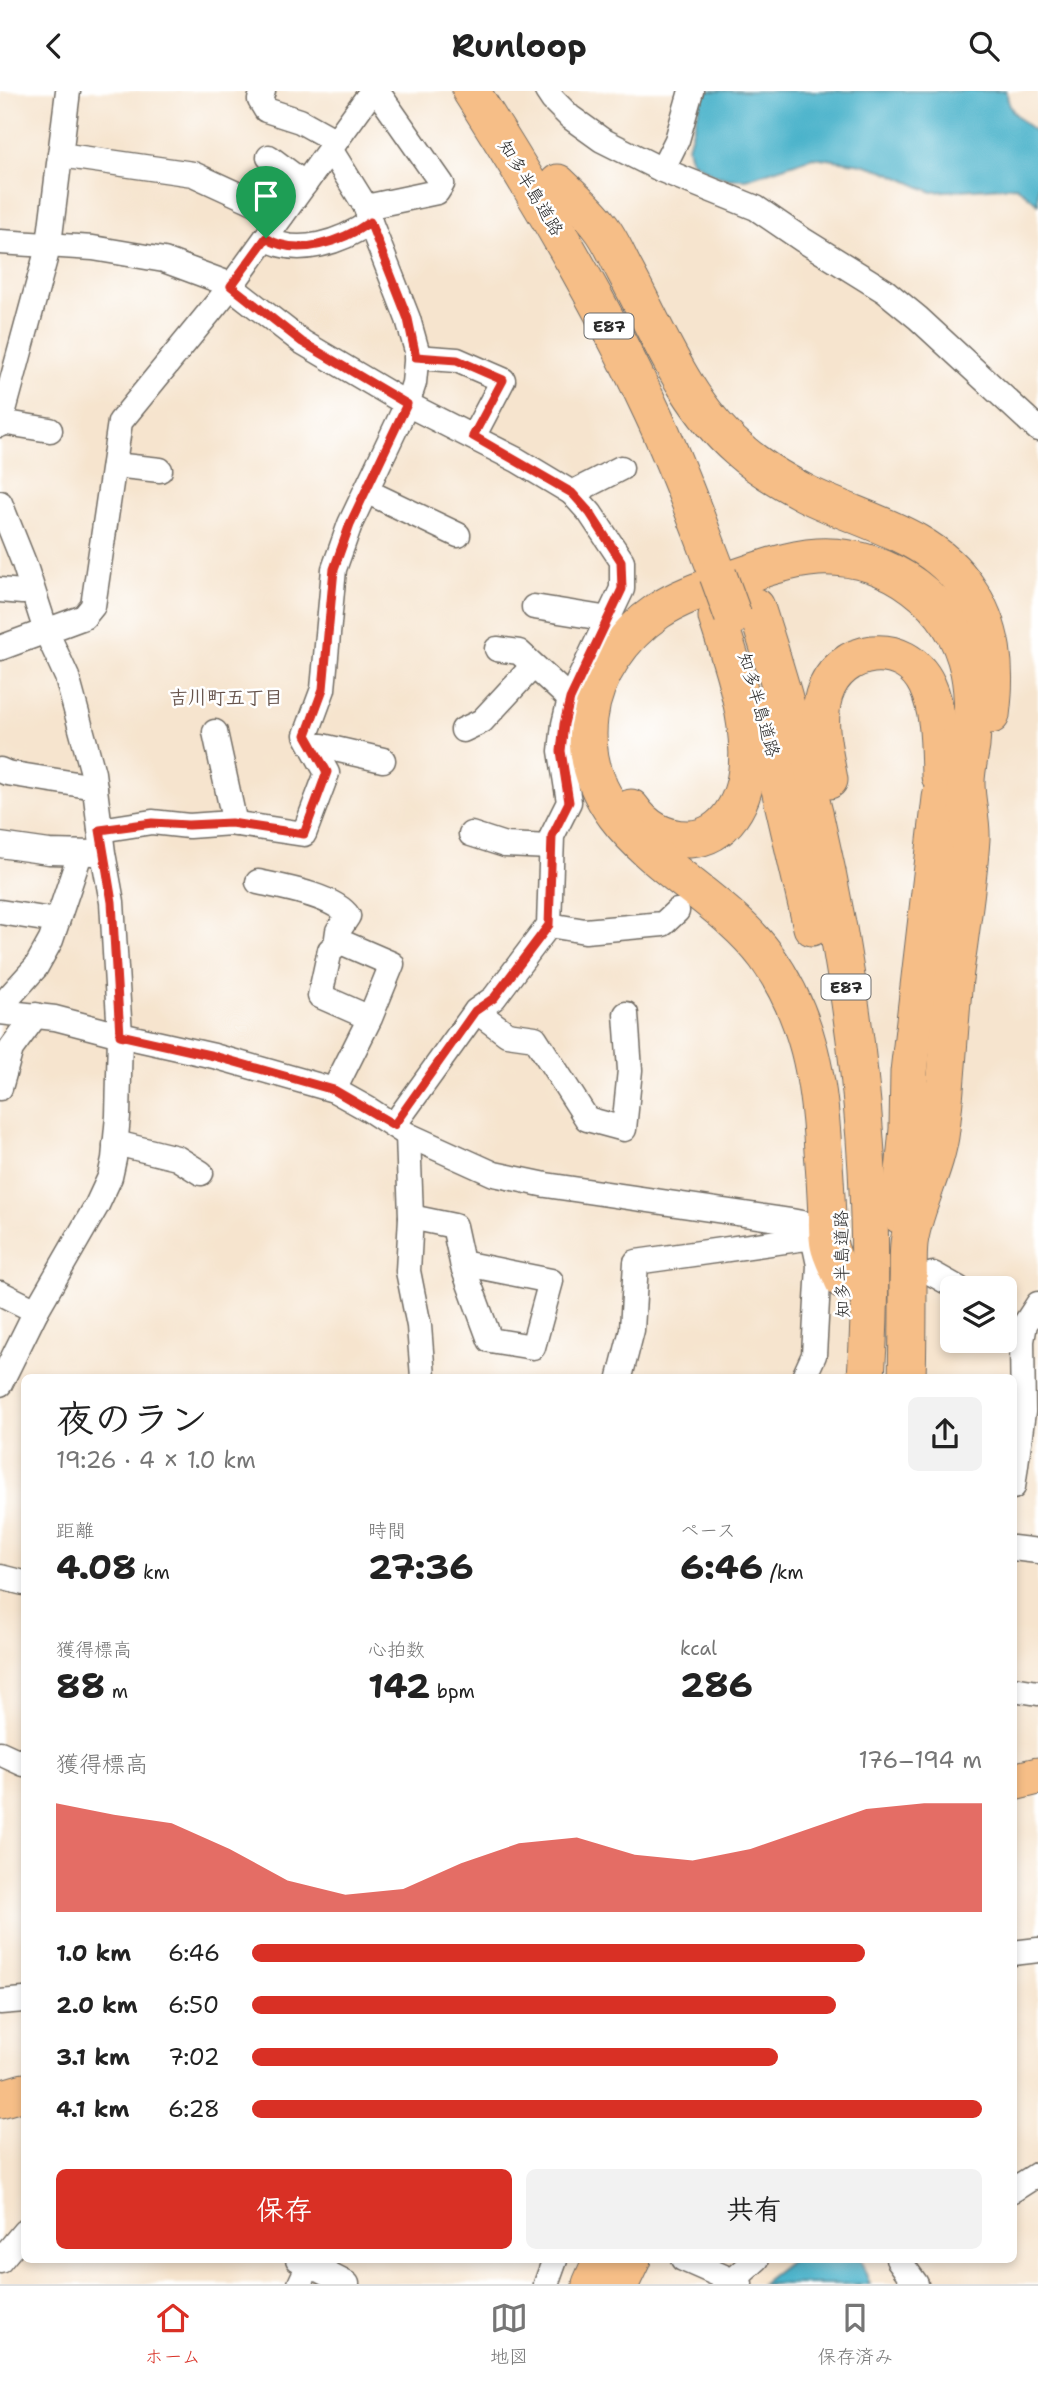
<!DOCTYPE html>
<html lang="ja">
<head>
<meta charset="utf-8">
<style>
	body { margin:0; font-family:"Shantell Sans","Klee One",sans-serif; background:#f2f2f2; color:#222; height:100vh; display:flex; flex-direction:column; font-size:26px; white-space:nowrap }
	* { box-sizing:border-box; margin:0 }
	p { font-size:23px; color:#767676 }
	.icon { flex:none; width:38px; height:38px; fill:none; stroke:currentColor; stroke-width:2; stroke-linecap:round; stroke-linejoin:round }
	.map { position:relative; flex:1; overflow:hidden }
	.drawer { position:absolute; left:21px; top:1283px; width:996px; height:889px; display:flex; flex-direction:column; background:#fff; border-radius:10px; box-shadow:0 4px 10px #0003 }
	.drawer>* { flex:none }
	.fabs { position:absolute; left:940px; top:1185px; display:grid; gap:14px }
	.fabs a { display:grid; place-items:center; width:77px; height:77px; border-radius:10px; background:#fff; box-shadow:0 4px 10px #0003; font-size:35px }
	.pin { position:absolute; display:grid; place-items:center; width:60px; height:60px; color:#fff; margin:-72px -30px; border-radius:50% 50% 50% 0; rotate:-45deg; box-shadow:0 0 7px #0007 }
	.pin .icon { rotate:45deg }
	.round { display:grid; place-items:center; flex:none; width:74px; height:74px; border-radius:10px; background:#f2f2f2 }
	.head { display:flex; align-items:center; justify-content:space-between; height:119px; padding:0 35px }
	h1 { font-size:38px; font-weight:700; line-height:52px }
	.figures { display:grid; grid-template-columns:repeat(3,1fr); gap:10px; height:119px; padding:7px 35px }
	.figures div { display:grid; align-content:center }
	.figures b { font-size:35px; font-weight:700 }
	.figures small { font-size:19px; font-weight:400 }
	.figures p { font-size:19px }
	.chart { height:196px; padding:14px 35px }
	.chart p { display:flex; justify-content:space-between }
	.chart svg { width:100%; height:126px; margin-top:7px; fill:#d93025; opacity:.7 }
	.button { display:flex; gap:14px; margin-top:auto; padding:14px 35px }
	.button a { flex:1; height:80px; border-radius:10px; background:#d93025; color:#fff; font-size:28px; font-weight:700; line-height:80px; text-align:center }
	.button a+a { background:#f2f2f2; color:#222 }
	ul { padding:0 35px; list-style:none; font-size:23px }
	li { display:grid; grid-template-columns:112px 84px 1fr; align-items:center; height:52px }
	li i { height:18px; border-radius:9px; background:#d93025 }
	header { display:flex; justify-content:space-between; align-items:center; height:91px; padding:0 35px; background:#fff; font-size:32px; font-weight:700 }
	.menu { display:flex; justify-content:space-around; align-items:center; height:98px; border-top:2px solid #e0e0e0; background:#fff; font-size:19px; color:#767676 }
	.menu a { display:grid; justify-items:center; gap:4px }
	.menu .current { color:#d93025 }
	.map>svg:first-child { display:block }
	.water { fill:#4cb3cb; stroke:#3c6f7b; stroke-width:2 }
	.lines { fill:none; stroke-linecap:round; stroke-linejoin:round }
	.minor-casing { stroke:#726c64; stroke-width:27 }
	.highway-casing { stroke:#726c64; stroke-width:39 }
	.minor { stroke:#fff; stroke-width:24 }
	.highway { stroke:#f6be87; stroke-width:37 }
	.highway-bridge-casing { stroke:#726c64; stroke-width:39; stroke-linecap:butt }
	.highway-bridge { stroke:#f6be87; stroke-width:37 }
	.route-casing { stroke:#fff; stroke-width:14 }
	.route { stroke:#d93025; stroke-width:9 }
	.labels { text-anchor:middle; stroke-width:5; stroke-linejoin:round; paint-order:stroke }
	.shield { fill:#fff; stroke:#6b6b6b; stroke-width:2 }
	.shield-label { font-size:16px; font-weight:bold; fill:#2b2b2b }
	.street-label { font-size:18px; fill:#2b2b2b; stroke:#fff }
	.neighbourhood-label { font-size:19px; font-weight:bold; fill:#68554d; stroke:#fff }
</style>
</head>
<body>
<header><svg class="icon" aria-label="back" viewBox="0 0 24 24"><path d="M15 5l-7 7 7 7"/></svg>Runloop<svg class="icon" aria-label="search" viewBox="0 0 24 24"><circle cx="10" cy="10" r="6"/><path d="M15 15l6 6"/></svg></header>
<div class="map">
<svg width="1038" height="2193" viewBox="0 0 1038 2193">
	<rect width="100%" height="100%" fill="#fff"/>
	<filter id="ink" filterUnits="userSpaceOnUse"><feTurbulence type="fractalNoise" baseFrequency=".0143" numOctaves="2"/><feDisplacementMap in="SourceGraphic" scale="14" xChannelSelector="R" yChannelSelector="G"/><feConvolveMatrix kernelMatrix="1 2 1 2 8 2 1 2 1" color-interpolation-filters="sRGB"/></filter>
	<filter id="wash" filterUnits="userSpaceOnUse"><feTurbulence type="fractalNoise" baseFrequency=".00686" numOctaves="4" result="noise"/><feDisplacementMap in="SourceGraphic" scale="28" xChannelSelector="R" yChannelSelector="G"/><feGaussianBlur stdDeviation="1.57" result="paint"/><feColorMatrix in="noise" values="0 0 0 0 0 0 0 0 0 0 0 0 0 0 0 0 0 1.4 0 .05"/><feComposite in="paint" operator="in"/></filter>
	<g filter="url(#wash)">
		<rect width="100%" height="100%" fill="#f6e4ce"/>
		<g class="water">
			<path d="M704 0H1007C1006 21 1024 31 1038 43V113L1016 95 932 101 885 80 862 73 813 66 746 88H730L715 84 691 69 688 56Z"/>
			<polygon points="793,2168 860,2168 870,2193 761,2193"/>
		</g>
	</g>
	<g filter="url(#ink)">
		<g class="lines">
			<g class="minor-casing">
				<g id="minor">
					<polyline points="263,0 260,9 266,19 300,30 336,50"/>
					<polyline points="547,0 553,9 570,26 602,49 662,79 756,117 803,149 885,200 918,227 1038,338"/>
					<polyline points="330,58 366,116 437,101 442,93 377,0"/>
					<polyline points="60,64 193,83 282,124"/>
					<polyline points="269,66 305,93"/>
					<polyline points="662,79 677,49 691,0"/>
					<path d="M266 147C297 167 343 150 370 131"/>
					<polyline points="0,151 93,157 164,169 226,192 302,251 407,313 517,369 572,402 590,422 622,470 622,498 570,608 564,633 561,660 569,711 552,745 549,834 494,907 476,920 394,1034"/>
					<polyline points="416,266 457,269 503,289 473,346"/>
					<polyline points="1,331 50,339"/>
					<polyline points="0,334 49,153 68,0"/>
					<polyline points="114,374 160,379"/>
					<polyline points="366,400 458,444"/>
					<polyline points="572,402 621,377"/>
					<polyline points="0,412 24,472 46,540 67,586 93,682 103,762 112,811 120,944 118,1025 114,1068 110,1086 97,1114 36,1220 0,1293"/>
					<polyline points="0,499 22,501 32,498"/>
					<polyline points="534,516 609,528"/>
					<polyline points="0,557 84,526 93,515 120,331 231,195 372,0"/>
					<polyline points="497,558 519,561 570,608"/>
					<polyline points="463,639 482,630 533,575"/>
					<polyline points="215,641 235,733"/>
					<polyline points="313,656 322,655 383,669"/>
					<polyline points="0,679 7,682 95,696"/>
					<polyline points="100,739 152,731 189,735 231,732 304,743 327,682 306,644 323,598 334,478 350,433 407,313 414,292 417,260 408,228 370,131 366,116"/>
					<polyline points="471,743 505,754 551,756"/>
					<polyline points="0,754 49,761 95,762"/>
					<path d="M258 791C281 796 335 805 348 825L338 840 336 854"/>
					<polyline points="0,821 57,830"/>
					<polyline points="549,834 585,840 663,833 677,820"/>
					<polyline points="0,916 36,876 51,849 80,763"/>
					<polyline points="476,920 507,943 535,947 587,1028 624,1038 630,979 626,923"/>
					<polyline points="0,921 55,927 120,944 214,965 334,999 368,1018 408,1044 494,1083 546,1094 791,1130 812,1134 813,1146"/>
					<polyline points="0,997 11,958 36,924"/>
					<polyline points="334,999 370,927 392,873 341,851 330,859 320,905 370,927"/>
					<polyline points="408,1044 411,1126 408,1180 419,1235 423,1286"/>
					<polyline points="115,1054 124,1054 177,1067 201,1082"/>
					<polyline points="411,1126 454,1135 463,1176 490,1249 533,1256 551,1190 462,1172"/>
					<polyline points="933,1183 958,1197"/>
					<polyline points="0,1202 36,1220"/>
					<polyline points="620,1286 632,1239 636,1171 813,1146 819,1174 814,1264 804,1286"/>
					<polyline points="1013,1396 1023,1321 1022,1250 1025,1233 1038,1213"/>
					<polyline points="1013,1457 1038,1460"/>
					<polyline points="0,1486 24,1492"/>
					<polyline points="1013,1598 1038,1602"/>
					<polyline points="0,1662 24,1673"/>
					<polyline points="1013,1862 1038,1859"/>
					<polyline points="0,1911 24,1909"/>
					<polyline points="1013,2099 1038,2083"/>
					<polyline points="298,2168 347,2193"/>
					<polyline points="683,2168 740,2193"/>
					<polyline points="898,2168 916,2193"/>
					<polyline points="0,2170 24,2141"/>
					<polyline points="300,2193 309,2173"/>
					<polyline points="546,2193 555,2168"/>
					<polyline points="729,2193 757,2168"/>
				</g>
			</g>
			<g class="highway-casing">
				<g id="highway">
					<path d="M471 0C537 104 600 209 652 321 677 374 697 429 718 484"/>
					<path d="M558 92C572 106 588 119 599 134 610 147 617 165 625 180 658 241 685 312 738 358 758 376 782 390 805 402 860 430 931 442 967 497 994 536 997 578 991 624"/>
					<path d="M756 516C836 760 884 1029 866 1286"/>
					<polyline points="761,616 812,836"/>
					<path d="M829 689C824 661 816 632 824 604 839 555 905 547 927 594 940 622 939 655 940 685"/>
					<path d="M631 717C645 737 666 749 690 748 708 747 721 738 731 724 768 672 735 582 717 526"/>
					<polyline points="900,1124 908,1038 909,981 941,707 951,657"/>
					<path d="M843 1189C839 1178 831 1165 829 1154 827 1145 828 1135 827 1126 826 1104 825 1082 823 1060 819 989 809 925 766 865 708 786 575 747 589 627 594 584 623 544 658 520 679 506 704 498 727 490 755 480 788 468 818 466 889 463 954 510 969 580 974 604 973 631 971 655 969 667 966 680 966 692 966 711 972 730 971 748 968 795 960 842 954 888 949 938 947 988 941 1038 937 1075 917 1109 910 1146 907 1160 909 1177 908 1192 908 1224 908 1255 907 1286"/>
					<polyline points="1013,1691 1038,1685"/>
					<polyline points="0,2008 24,2001"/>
					<polyline points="591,2193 602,2168"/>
					<polyline points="620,2193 632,2168"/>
				</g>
			</g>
			<use href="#minor" class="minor"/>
			<use href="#highway" class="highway"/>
			<g class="highway-bridge-casing">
				<polyline id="highway-bridge" points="718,484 733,525"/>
			</g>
			<use href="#highway-bridge" class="highway-bridge"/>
		</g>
	</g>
	<g class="lines" filter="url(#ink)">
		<g class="route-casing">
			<path id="route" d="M370 131 408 228 416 266 457 269 503 289 473 345 572 402 590 422 621 470 622 498 570 608 564 633 561 660 569 711 552 745 549 834 494 907 475 920 394 1034 334 999 214 965 120 944 112 811 100 739 152 732 188 734 231 732 304 743 327 681 306 644 323 598 334 478 350 433 407 313 302 251 231 195 266 147C297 167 343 150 370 131Z"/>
		</g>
		<use href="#route" class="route"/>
	</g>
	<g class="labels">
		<g class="shield">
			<rect x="584.5" y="222.5" width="49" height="25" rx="5"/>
			<rect x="821.5" y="883.5" width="49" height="25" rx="5"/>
		</g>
		<g class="shield-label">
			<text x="609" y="241">E87</text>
			<text x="846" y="902">E87</text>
		</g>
		<g class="street-label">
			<text transform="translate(531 97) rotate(59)" y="6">知多半島道路</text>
			<text transform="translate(759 614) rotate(74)" y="6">知多半島道路</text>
			<text transform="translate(842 1173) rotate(-91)" y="6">知多半島道路</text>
		</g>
		<g class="neighbourhood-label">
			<text x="226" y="613">吉川町五丁目</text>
		</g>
	</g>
</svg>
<div class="fabs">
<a><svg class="icon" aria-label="layers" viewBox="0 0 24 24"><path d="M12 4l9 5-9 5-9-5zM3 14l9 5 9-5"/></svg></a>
</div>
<div class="pin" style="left:266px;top:147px;background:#1e9e55"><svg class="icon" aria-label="arrive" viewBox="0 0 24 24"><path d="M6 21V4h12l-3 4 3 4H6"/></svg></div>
<section class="drawer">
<div class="head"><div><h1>夜のラン</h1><p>19:26 · 4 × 1.0 km</p></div><a class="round"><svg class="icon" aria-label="share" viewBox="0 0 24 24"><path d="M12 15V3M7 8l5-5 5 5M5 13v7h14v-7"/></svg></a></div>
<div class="figures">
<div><p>距離</p><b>4.08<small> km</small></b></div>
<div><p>時間</p><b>27:36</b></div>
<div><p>ペース</p><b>6:46<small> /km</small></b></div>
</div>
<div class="figures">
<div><p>獲得標高</p><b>88<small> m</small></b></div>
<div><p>心拍数</p><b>142<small> bpm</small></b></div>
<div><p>kcal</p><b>286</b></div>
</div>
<div class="chart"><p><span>獲得標高</span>176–194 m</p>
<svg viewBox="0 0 160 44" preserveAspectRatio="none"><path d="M0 44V6L10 10L20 13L30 22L40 33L50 38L60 36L70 27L80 20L90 18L100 24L110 26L120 22L130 15L140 8L150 6L160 6V44z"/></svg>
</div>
<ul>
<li><b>1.0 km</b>6:46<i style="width:84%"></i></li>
<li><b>2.0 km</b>6:50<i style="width:80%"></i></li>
<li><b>3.1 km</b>7:02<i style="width:72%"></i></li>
<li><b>4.1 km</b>6:28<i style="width:100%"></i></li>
</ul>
<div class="button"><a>保存</a><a>共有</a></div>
</section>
</div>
<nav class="menu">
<a class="current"><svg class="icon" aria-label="home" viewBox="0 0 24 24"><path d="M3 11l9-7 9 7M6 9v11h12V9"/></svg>ホーム</a>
<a><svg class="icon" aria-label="map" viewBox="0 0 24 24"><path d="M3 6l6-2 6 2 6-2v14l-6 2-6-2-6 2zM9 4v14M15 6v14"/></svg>地図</a>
<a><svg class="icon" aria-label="saved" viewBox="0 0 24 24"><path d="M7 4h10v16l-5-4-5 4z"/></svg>保存済み</a>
</nav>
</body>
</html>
